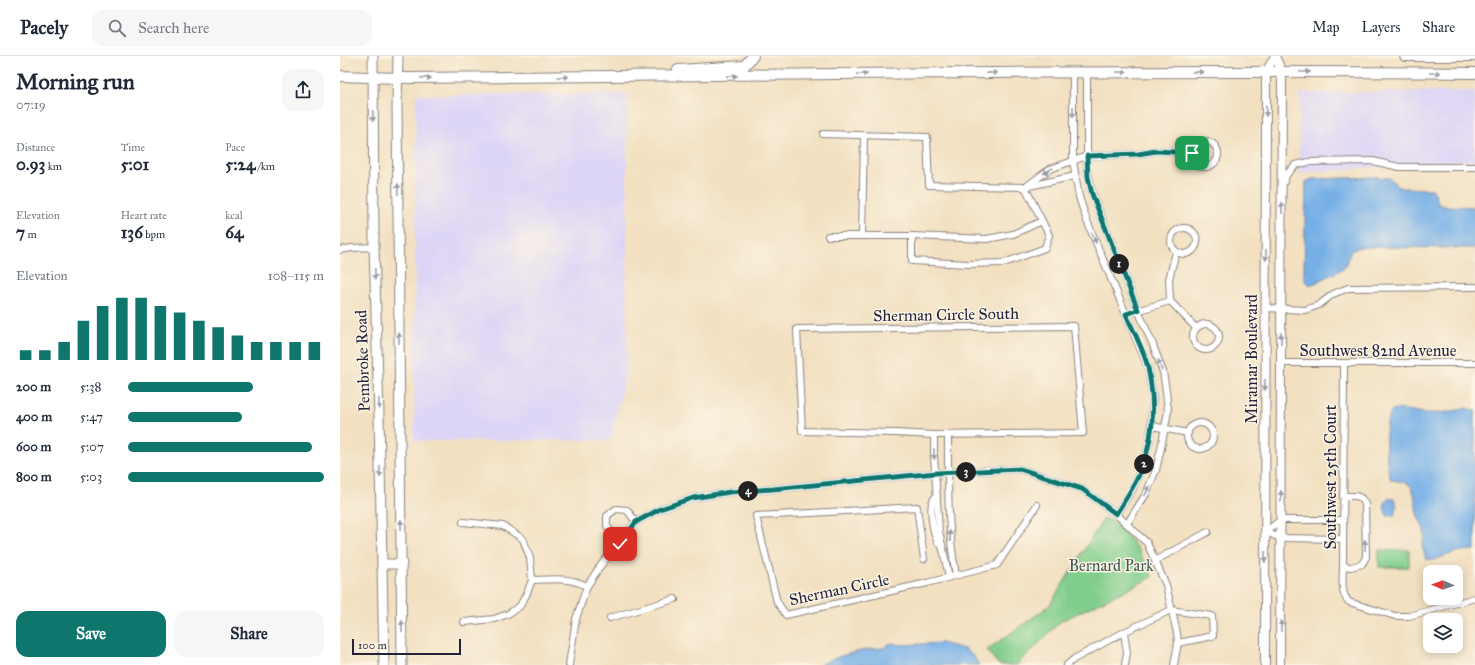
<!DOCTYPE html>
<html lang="en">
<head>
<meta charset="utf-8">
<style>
	body { margin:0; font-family:"IM FELL Great Primer",serif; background:#f6f6f7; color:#1f2937; height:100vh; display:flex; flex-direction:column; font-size:15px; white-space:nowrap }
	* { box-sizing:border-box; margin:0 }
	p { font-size:13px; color:#747a83 }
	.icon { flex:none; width:22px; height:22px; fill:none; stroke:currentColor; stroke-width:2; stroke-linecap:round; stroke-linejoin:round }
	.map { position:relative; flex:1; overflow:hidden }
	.details { display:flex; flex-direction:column; background:#fff; width:340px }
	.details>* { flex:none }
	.needle { width:26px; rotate:272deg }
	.buttons { position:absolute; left:1083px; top:509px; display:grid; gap:8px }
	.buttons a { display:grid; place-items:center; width:40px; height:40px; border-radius:8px; background:#fff; box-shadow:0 2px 10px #0003; font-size:20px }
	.scale { position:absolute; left:12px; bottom:10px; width:109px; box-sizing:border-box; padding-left:4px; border:2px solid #22223b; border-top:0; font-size:11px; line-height:14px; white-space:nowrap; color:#22223b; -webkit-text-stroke:3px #fcf5e5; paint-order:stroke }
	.pin { position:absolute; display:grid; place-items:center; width:34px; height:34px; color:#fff; margin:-17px; border-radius:8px; box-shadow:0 2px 6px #0006 }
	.km { position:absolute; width:20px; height:20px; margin:-10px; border-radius:50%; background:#222; color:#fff; font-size:11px; line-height:20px; text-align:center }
	.round { display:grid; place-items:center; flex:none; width:42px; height:42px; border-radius:12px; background:#f6f6f7 }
	.summary { display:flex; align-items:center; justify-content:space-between; height:68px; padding:0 16px }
	h1 { font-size:22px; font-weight:700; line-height:30px }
	.figures { display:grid; grid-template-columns:repeat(3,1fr); gap:6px; height:68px; padding:4px 16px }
	.figures div { display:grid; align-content:center }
	.figures b { font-size:17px; font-weight:700 }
	.figures small { font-size:11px; font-weight:400 }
	.figures p { font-size:11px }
	.chart { height:112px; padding:8px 16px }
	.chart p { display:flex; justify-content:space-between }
	.chart svg { width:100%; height:72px; margin-top:4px; stroke:#0f766e; stroke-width:6 }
	.cta { display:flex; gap:8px; margin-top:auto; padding:8px 16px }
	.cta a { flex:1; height:46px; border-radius:12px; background:#0f766e; color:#fff; font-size:16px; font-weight:700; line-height:46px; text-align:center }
	.cta a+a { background:#f6f6f7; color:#1f2937 }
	ul { padding:0 16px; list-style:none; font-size:13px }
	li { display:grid; grid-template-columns:64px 48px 1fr; align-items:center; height:30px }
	li i { height:10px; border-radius:5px; background:#0f766e }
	header { display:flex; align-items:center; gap:24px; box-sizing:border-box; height:56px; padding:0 20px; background:#fff; border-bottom:1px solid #e0e1e3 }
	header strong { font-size:19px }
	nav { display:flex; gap:22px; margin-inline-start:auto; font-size:14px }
	.search { width:280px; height:36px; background:#f6f6f7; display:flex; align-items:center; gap:10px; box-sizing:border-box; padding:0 14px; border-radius:12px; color:#747a83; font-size:15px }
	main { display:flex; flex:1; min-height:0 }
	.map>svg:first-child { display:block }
	.built { fill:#ddd5f6 }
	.green { fill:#81ce8c; stroke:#527864 }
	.water { fill:#77b0e7; stroke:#4c6991 }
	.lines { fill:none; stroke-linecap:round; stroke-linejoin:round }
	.minor-casing { stroke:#8a817e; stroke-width:8 }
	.tertiary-casing { stroke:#8a817e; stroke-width:10 }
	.secondary-casing { stroke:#8a817e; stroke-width:11 }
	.primary-casing { stroke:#8a817e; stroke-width:12 }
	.minor { stroke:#fff; stroke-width:6 }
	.tertiary { stroke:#fff; stroke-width:8 }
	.secondary { stroke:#fff; stroke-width:9 }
	.primary { stroke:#fff; stroke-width:10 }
	.oneway { fill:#9c9ca7 }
	.route-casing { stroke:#fff; stroke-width:8 }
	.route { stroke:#0f766e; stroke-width:5 }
	.labels { text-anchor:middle; stroke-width:3; stroke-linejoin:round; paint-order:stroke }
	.street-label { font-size:16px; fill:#22223b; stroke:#fcf5e5 }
	.park-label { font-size:16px; fill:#3e5653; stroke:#fcf5e5 }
</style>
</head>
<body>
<header>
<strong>Pacely</strong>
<div class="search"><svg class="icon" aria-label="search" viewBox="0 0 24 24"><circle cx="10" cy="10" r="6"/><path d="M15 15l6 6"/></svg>Search here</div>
<nav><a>Map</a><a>Layers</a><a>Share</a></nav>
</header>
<main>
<section class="details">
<div class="summary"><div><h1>Morning run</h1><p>07:19</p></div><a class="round"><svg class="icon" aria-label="share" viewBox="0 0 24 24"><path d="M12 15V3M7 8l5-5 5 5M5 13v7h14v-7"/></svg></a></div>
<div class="figures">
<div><p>Distance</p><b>0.93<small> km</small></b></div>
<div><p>Time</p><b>5:01</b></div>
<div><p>Pace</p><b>5:24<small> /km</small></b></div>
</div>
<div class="figures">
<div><p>Elevation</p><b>7<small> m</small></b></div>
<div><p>Heart rate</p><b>136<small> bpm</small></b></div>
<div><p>kcal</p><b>64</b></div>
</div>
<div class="chart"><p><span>Elevation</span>108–115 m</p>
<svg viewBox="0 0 160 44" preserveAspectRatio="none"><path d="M5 44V38M15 44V38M25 44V33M35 44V20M45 44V11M55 44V6M65 44V6M75 44V11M85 44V15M95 44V20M105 44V24M115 44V29M125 44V33M135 44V33M145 44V33M155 44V33"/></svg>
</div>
<ul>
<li><b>200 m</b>5:38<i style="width:64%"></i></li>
<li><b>400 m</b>5:47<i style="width:58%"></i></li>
<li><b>600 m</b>5:07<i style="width:94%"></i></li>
<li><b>800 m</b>5:03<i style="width:100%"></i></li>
</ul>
<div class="cta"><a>Save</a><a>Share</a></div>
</section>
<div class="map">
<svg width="1135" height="609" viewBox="0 0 1135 609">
	<rect width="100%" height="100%" fill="#fcf5e5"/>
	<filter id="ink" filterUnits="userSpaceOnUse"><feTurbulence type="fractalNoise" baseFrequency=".025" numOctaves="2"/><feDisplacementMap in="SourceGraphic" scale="8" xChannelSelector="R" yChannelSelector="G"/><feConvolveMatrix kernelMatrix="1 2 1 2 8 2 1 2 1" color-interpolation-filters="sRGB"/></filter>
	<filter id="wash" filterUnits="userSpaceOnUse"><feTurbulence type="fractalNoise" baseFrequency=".012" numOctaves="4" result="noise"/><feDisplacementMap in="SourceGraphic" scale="16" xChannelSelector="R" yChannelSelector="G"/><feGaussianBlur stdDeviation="0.9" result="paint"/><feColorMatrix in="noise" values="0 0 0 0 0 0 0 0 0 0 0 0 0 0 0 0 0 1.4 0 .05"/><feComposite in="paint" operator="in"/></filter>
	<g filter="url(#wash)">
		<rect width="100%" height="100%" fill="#f2e0c1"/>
		<g class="built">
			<polygon points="1135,35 1135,105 1114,105 959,117 960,37"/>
			<polygon points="287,38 287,310 271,384 74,385 76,39"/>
		</g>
		<g class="green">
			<polygon points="764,462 776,467 797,492 813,521 721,565 677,609 659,609 647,594 709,550"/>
			<rect x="1039" y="494" width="30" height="17"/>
		</g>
		<g class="water">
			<polygon points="1035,121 1049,122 1061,132 1092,133 1096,139 1098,148 1104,150 1135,151 1135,192 1019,191 1011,195 1004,212 971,229 965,225 964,217 966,126 972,123"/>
			<path d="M1127 352 1135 355V494L1120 495 1093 504 1086 503 1082 491 1085 480 1083 471 1077 458 1074 437 1071 430 1065 426 1051 424C1046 412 1044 375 1048 363 1049 360 1051 357 1052 354 1064 352 1075 356 1086 357 1099 358 1114 355 1127 352Z"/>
			<path d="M1047 443H1054C1059 449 1056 454 1054 460H1047L1048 458H1046L1044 450Z"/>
			<path d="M553 587 559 589 601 587 624 593 633 600 639 609H480C497 599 525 593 544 592L549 588Z"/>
		</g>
	</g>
	<g filter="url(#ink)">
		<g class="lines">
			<g class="minor-casing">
				<g id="minor">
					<polyline points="747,16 747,112 752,137 798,254 813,289 823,316 826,335 828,355 821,392 816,414 806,438 787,468"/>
					<polyline points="733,17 733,105 739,141 747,165 808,311 813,342 810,384 803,410 792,434 776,458"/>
					<polyline points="483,78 587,81 589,129 685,131 735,120"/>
					<circle cx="865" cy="98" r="13"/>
					<polyline points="943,128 947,118 955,109 969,106 1033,105 1059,111 1135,111"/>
					<polyline points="688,129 710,113 747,100 798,98 816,95 852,97"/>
					<circle cx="844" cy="185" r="13"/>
					<polyline points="488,180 572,180 572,205 628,208 664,207 705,192 709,179 685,131"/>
					<polyline points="522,180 524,80"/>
					<polyline points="572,180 647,183 673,178 702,165"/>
					<polyline points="0,194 12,192 34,191"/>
					<polyline points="836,196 829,223 830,245 856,272"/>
					<polyline points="926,252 965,254 979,249 993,238 1008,232 1135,231"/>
					<polyline points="786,258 830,245"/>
					<circle cx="866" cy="281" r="13"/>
					<polygon points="734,270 743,377 594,379 555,377 462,375 457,273"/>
					<polyline points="941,307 1135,307"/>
					<path d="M1004 307 1003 510C1003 523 1000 537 1009 546L1055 560H1069L1135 542"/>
					<circle cx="860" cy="380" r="13"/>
					<polyline points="812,370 848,377"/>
					<polyline points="594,379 594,400 599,475 609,521"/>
					<path d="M608 379C608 426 607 473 616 519"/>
					<path d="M597 439C595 441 593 444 592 447 590 456 593 484 601 490"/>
					<polyline points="1003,440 1016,440 1021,442 1025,448 1026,501 1022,508 1011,511 1003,510"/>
					<polyline points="1003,464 941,464 925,476 941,482 1003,483"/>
					<polyline points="123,466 163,470 183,483 190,502 192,524 187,537 180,550 168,558 154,563 124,566"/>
					<polyline points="280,488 267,470 267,460 276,453 287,454 296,466"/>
					<polyline points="584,503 577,451 416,460 437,546 446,559 587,527 657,509 697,449"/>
					<polyline points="816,504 868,476"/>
					<path d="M192 524C213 523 228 521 247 530"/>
					<polyline points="270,562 335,543"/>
					<polyline points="784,576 787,597 785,609"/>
					<polyline points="229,609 236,563 247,530 261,509 296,466 320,453 353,442 390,436 433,433 596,417 680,413 742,433 776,458 807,487 826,529 837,577 838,587 834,609"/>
					<polyline points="727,609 734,603 784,576 831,554 872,560 873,580 838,587"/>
				</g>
			</g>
			<g class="tertiary-casing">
				<g id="tertiary">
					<polyline points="935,0 942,16 940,609"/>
					<polyline points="925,609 926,16 935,0"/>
				</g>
			</g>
			<g class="secondary-casing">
				<g id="secondary">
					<polyline points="33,0 34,190 39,359 44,609"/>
					<polyline points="58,0 57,47 62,609"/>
					<polyline points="42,508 62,508"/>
				</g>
			</g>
			<g class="primary-casing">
				<g id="primary">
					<polyline points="1065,0 1135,0"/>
					<polyline points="338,14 404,10 413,0"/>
					<path d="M0 20 57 22C417 19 776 14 1135 17"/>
				</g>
			</g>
			<use href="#minor" class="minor"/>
			<use href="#tertiary" class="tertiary"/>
			<use href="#secondary" class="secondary"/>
			<use href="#primary" class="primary"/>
		</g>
		<defs><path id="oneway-solid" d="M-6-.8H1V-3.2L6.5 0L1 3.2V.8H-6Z"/></defs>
		<g class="oneway">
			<use href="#oneway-solid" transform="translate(782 16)"/>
			<use href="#oneway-solid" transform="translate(858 16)"/>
			<use href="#oneway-solid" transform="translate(965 16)"/>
			<use href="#oneway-solid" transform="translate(652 17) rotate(-1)"/>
			<use href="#oneway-solid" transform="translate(1095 17)"/>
			<use href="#oneway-solid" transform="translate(522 18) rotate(-1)"/>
			<use href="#oneway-solid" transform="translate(392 20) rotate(-1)"/>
			<use href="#oneway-solid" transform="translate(223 21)"/>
			<use href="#oneway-solid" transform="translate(86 22)"/>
			<use href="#oneway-solid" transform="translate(926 55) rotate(90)"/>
			<use href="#oneway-solid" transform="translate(733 56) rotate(90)"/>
			<use href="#oneway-solid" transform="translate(33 60) rotate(89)"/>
			<use href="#oneway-solid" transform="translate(708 115) rotate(149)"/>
			<use href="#oneway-solid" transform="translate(58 133) rotate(-90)"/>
			<use href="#oneway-solid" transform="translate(942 152) rotate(-90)"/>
			<use href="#oneway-solid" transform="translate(754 182) rotate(67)"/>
			<use href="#oneway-solid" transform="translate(926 199) rotate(90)"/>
			<use href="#oneway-solid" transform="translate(35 218) rotate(88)"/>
			<use href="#oneway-solid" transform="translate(59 282) rotate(-90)"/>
			<use href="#oneway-solid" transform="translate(941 282) rotate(-90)"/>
			<use href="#oneway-solid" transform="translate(820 309) rotate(-109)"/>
			<use href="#oneway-solid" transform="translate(925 329) rotate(90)"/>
			<use href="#oneway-solid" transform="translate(39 348) rotate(88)"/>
			<use href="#oneway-solid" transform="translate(594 398) rotate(88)"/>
			<use href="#oneway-solid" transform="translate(40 416) rotate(89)"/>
			<use href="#oneway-solid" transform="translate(807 435) rotate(-66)"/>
			<use href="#oneway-solid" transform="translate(941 440) rotate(-90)"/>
			<use href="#oneway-solid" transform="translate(61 469) rotate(-91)"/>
			<use href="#oneway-solid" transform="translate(610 480) rotate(-94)"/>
			<use href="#oneway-solid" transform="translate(1025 489) rotate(-90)"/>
			<use href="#oneway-solid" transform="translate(925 501) rotate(90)"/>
			<use href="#oneway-solid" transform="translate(62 570) rotate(-90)"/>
			<use href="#oneway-solid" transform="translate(941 570) rotate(-90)"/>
		</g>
	</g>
	<g class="lines" filter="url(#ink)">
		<g class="route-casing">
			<path id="route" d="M280 488 296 466 320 453 353 442 390 436 433 433 596 417 680 413 742 433 776 458C786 442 797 427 803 409 814 378 815 344 808 312 804 294 793 275 786 258L798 254 752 138 748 121 747 100 798 98 816 95 852 97"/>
		</g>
		<use href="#route" class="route"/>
	</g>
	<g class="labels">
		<g class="street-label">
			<text transform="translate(606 258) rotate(-1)" y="6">Sherman Circle South</text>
			<text x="1038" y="300">Southwest 82nd Avenue</text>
			<text transform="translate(911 303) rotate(-90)" y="6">Miramar Boulevard</text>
			<text transform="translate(22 305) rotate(-92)" y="6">Pembroke Road</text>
			<text transform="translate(990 421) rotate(-90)" y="6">Southwest 25th Court</text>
			<text transform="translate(499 533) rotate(-12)" y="6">Sherman Circle</text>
		</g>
		<g class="park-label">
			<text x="771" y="515">Bernard Park</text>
		</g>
	</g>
</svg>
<div class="buttons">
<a><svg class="needle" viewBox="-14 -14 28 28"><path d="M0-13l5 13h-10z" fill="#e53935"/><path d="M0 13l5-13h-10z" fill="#747a83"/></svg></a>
<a><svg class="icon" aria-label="layers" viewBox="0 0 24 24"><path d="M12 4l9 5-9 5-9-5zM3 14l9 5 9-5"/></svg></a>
</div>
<div class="scale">100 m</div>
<div class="pin" style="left:852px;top:97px;background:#1e9e55"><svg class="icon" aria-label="arrive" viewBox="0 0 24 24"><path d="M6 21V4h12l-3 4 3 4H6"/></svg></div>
<div class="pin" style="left:280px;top:488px;background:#d93025"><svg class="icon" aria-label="check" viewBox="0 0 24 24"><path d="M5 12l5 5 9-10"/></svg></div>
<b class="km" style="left:779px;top:208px">1</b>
<b class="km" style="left:804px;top:408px">2</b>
<b class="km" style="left:626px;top:416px">3</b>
<b class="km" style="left:408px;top:435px">4</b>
</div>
</main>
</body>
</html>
